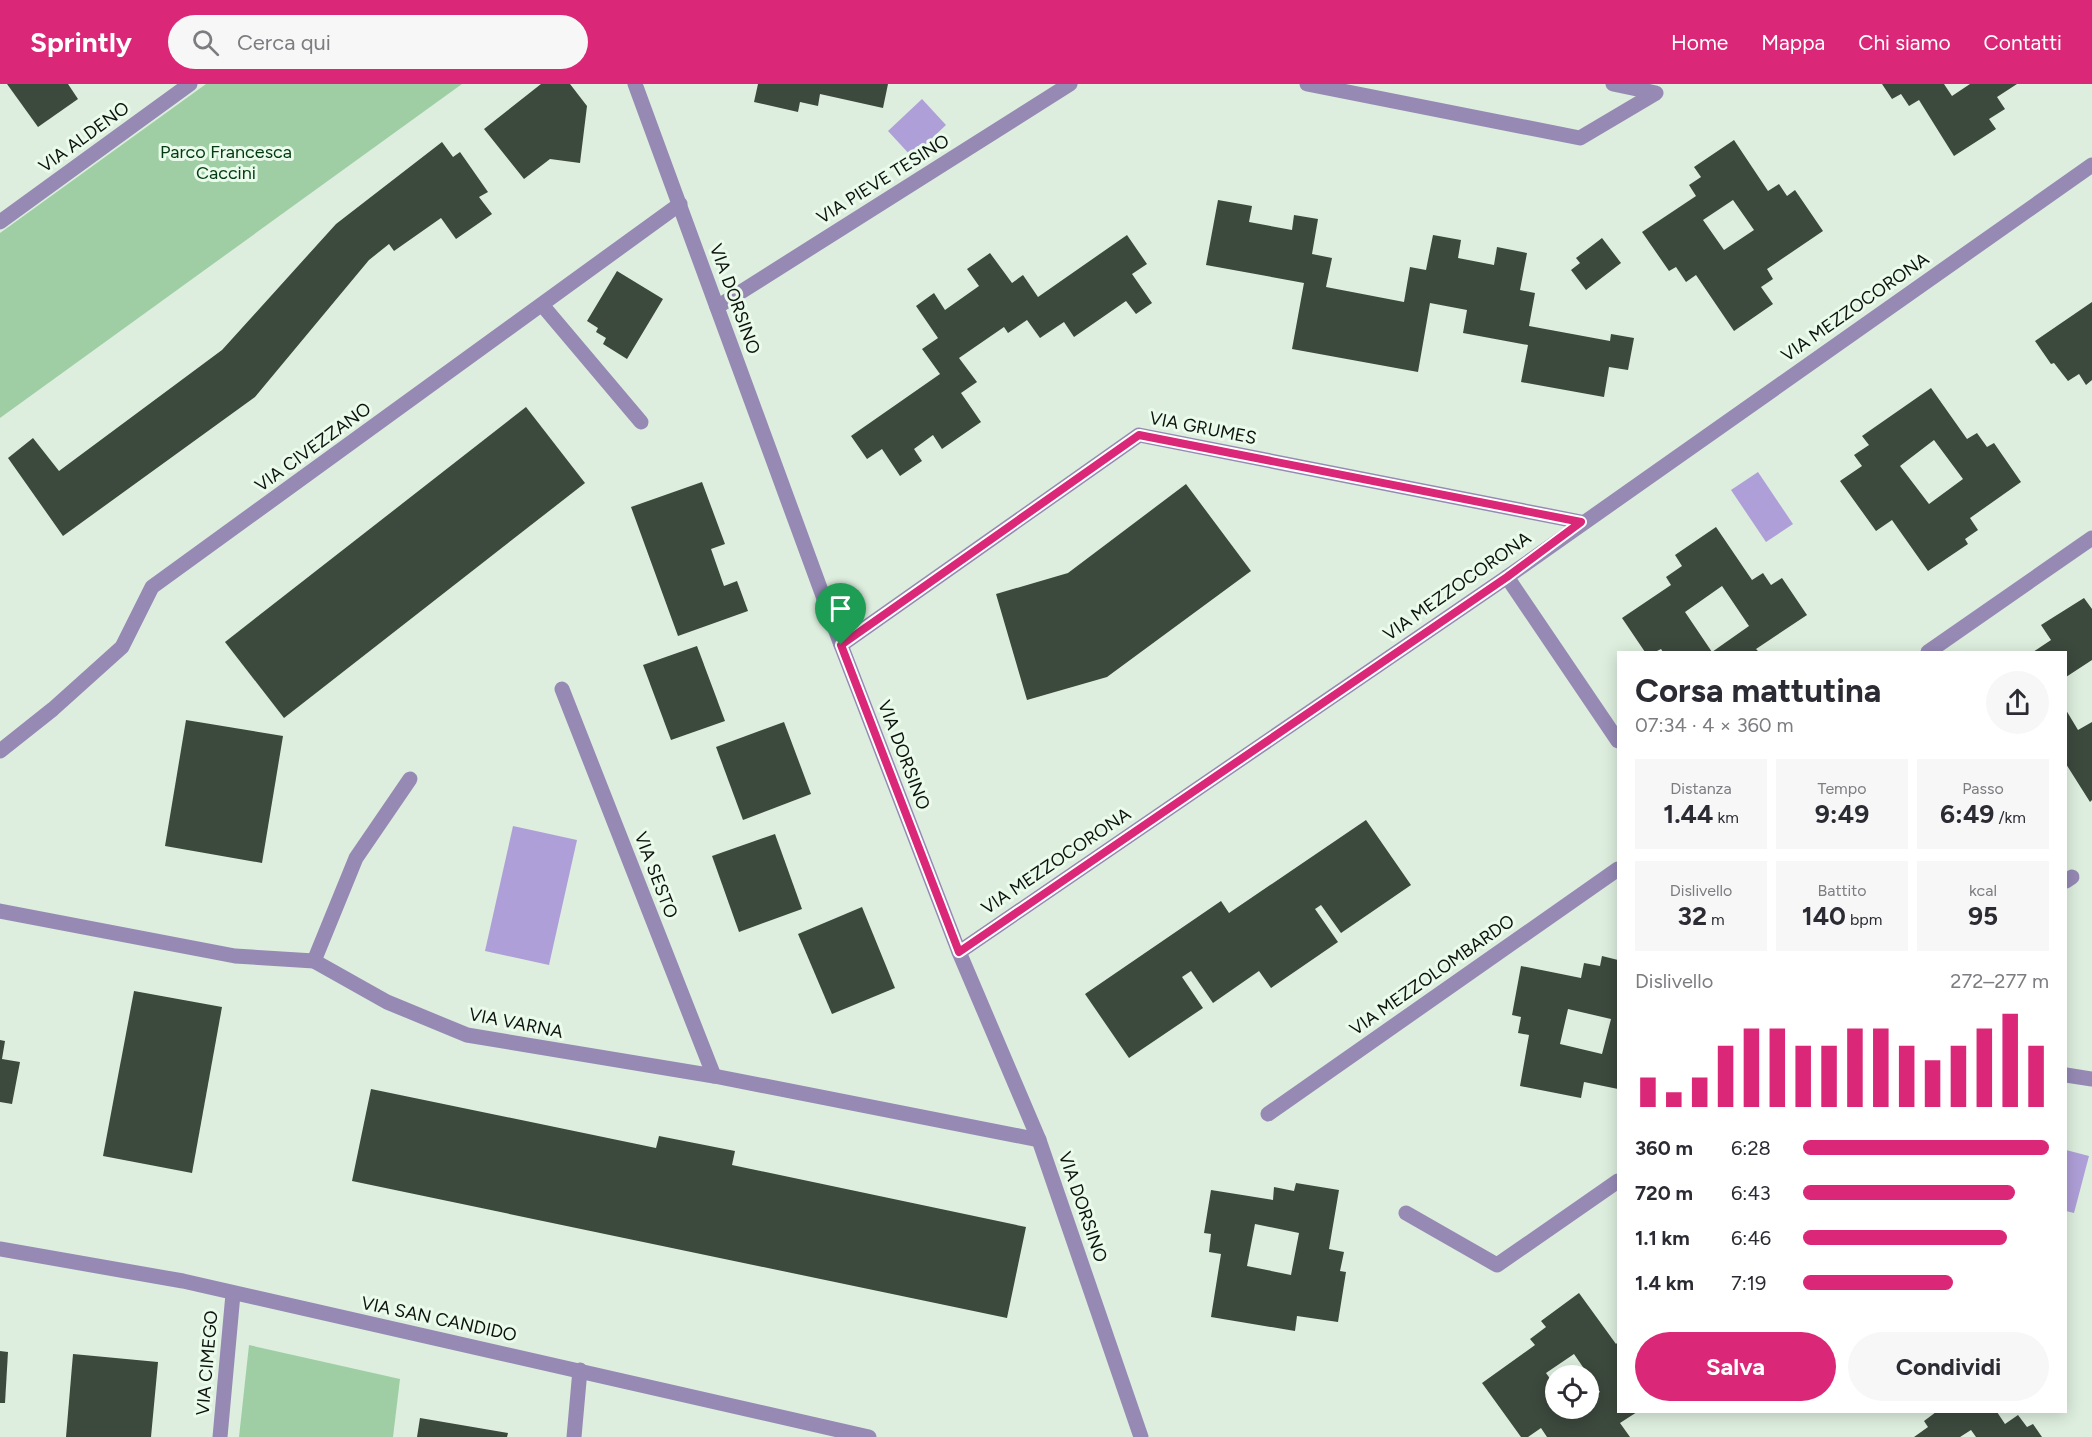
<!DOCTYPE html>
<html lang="it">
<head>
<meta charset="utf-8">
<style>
	body { margin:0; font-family:Figtree,sans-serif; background:#f7f7f7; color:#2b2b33; height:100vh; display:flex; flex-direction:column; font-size:22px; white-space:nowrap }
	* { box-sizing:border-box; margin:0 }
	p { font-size:20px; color:#7c7c81 }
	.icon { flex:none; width:33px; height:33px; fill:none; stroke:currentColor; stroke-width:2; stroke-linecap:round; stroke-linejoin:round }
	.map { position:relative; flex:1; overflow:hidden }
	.drawer { position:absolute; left:1617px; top:567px; width:450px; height:762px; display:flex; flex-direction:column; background:#fff; border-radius:0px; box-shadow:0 3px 15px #0003 }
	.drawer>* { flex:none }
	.buttons { position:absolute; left:1545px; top:1281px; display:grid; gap:12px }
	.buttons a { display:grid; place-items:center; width:54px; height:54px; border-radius:50%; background:#fff; box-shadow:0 3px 15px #0003; font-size:30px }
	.pin { position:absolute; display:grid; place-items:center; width:51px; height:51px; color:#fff; margin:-62px -26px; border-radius:50% 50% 50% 0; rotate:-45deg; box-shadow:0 0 6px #0007 }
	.pin .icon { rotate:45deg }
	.round { display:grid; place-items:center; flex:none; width:63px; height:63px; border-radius:32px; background:#f7f7f7 }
	.summary { display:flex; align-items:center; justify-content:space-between; height:102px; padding:0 18px }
	h1 { font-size:33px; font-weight:700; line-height:45px }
	.figures { display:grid; grid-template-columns:repeat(3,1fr); gap:9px; height:102px; padding:6px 18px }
	.figures div { display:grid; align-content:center; border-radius:0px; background:#f7f7f7; text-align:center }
	.figures b { font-size:26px; font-weight:700 }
	.figures small { font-size:16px; font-weight:400 }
	.figures p { font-size:16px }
	.chart { height:168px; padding:12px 18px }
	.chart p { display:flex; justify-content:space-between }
	.chart svg { width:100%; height:108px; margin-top:6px; stroke:#db2777; stroke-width:6 }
	.button { display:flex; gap:12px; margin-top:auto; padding:12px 18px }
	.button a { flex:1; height:69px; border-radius:36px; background:#db2777; color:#fff; font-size:24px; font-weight:700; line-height:69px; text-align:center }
	.button a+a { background:#f7f7f7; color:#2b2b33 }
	ul { padding:0 18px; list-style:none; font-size:20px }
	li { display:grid; grid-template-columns:96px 72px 1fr; align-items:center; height:45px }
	li i { height:15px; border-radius:8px; background:#db2777 }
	header { display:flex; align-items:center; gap:36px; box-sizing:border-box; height:84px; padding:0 30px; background:#db2777; color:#fff }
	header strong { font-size:28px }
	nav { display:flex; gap:33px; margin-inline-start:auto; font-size:21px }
	.search { width:420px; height:54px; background:#f7f7f7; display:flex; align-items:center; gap:15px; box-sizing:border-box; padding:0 21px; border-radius:33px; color:#7c7c81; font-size:22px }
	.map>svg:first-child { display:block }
	.green { fill:#9fcea4 }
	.water { fill:#af9fd8 }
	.building { fill:#3c493d; fill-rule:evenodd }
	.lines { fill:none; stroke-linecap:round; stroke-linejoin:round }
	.lane { stroke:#968ab5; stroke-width:15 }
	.street { stroke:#968ab5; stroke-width:15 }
	.route-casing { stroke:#fff; stroke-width:12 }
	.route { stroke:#db2777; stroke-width:8 }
	.labels { text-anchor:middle; stroke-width:6; stroke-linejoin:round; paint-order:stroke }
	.street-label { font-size:18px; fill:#0d120d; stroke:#eafbec }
	.park-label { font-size:18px; fill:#023b11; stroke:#eafbec }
</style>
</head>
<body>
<header>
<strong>Sprintly</strong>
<div class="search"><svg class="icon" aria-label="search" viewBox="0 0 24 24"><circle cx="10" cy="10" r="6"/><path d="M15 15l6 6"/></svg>Cerca qui</div>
<nav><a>Home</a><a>Mappa</a><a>Chi siamo</a><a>Contatti</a></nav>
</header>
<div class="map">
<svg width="2092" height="1353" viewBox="0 0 2092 1353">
	<rect width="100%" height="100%" fill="#ddeede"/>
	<g class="green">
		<polygon points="206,0 462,0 0,334 0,149"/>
		<polygon points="249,1261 400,1295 393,1353 239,1353"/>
	</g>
	<g class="water">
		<polygon points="922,15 946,41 912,73 888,47"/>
		<polygon points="1758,388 1793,440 1766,458 1731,406"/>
		<polygon points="513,742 577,756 549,881 485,867"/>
		<polygon points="2066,1066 2089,1072 2074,1129 2066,1127"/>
	</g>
	<g class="building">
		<polygon points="7,0 68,0 78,15 38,43"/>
		<polygon points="541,0 570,0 587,22 580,79 550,75 524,95 484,45"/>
		<polygon points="758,0 888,0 883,24 820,10 818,22 800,18 798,28 754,18"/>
		<polygon points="1882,0 1944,0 1952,12 1970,0 2017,0 1997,13 2005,25 1989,35 1996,45 1954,72 1919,16 1909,22 1901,10 1892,15"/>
		<path d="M1734 56 1768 107 1779 100 1787 112 1795 106 1823 147 1767 185 1773 195 1761 203 1773 220 1734 247 1696 191 1686 198 1676 183 1669 187 1642 148 1696 112 1689 101 1701 93 1694 83ZM1733 116 1754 146 1724 166 1703 136Z"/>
		<polygon points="442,58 453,73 460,68 488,108 479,113 492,130 456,155 441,134 394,167 389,160 369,176 255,313 63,452 8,374 33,354 59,387 222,266 336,140"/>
		<polygon points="1218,116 1252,122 1249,138 1292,146 1294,131 1318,135 1312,170 1332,174 1326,203 1404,218 1410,183 1426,186 1433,151 1461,156 1458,174 1494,181 1497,163 1527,169 1520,206 1535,209 1529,242 1610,257 1611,250 1634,254 1628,286 1609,283 1604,313 1521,298 1528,261 1463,249 1467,226 1430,219 1418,288 1292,265 1304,199 1206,181"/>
		<polygon points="1127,151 1147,180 1132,190 1152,219 1136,230 1126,217 1074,253 1064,238 1040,254 1027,236 1008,249 1004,243 959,274 977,298 961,309 981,338 942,365 933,351 914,365 922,377 900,392 882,365 867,375 851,352 940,290 922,265 938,254 916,222 934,209 945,226 979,202 967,185 990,169 1012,199 1023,191 1038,213"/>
		<polygon points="1602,154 1621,179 1586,206 1571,186 1580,179 1576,174"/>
		<polygon points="617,187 663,215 627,275 603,260 606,254 596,248 598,244 587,237"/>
		<polygon points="2092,218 2092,296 2086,301 2079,290 2068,297 2054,279 2051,280 2035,257"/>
		<path d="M1931 304 1967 355 1977 349 1987 363 1994 359 2021 398 1970 434 1978 446 1965 455 1968 460 1928 487 1892 436 1876 447 1840 397 1862 382 1854 371 1869 361 1862 352ZM1934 356 1963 395 1929 420 1900 382Z"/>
		<polygon points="526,323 585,399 284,634 225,558"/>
		<polygon points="702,398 725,460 711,465 724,502 737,497 748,527 678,552 631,423"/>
		<polygon points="1186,400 1251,487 1107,593 1027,616 996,510 1068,489"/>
		<path d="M1716 443 1752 496 1763 489 1771 501 1782 494 1807 531 1756 565 1759 568H1663L1661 565 1655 568H1645L1622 534 1671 501 1666 493 1682 482 1675 471ZM1722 502 1749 542 1712 568 1685 528Z"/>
		<polygon points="2084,514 2092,525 2092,576 2066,593 2066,568 2033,568 2051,556 2041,541"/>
		<polygon points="697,562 725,637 671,656 643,581"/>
		<polygon points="2066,626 2078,646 2092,638 2092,716 2090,718 2066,680"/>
		<polygon points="186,636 283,652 262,779 165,762"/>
		<polygon points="784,638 811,710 743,736 716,663"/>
		<polygon points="1366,736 1411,801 1341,849 1321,821 1315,825 1338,858 1271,904 1259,887 1213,919 1191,887 1182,893 1203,924 1129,974 1085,910 1221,817 1229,829"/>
		<polygon points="775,750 802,825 739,848 712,772"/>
		<polygon points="862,823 895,904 832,930 798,850"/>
		<path d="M1602 872 1618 876V1005L1584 998 1581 1014 1520 1002 1529 951 1518 949 1521 933 1512 931 1521 882 1581 894 1584 879 1600 882ZM1568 925 1611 935 1602 970 1560 960Z"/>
		<polygon points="134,907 222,923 192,1089 103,1072"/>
		<polygon points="0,956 5,957 2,975 20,978 12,1020 0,1018"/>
		<polygon points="371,1005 656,1064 659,1052 735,1067 732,1081 1026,1143 1007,1234 352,1097"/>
		<path d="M1296 1099 1339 1106 1329 1165 1344 1168 1340 1187 1346 1188 1338 1238 1297 1232 1295 1247 1211 1233 1221 1170 1209 1168 1211 1150 1204 1149 1211 1106 1273 1116 1274 1103 1294 1107ZM1255 1140 1299 1149 1291 1191 1247 1182Z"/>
		<path d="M1579 1209 1616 1260 1618 1258V1328H1637L1620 1339 1630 1353H1547L1541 1344 1528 1353H1521L1482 1299 1535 1261 1530 1255 1546 1243 1541 1237ZM1574 1270 1600 1308 1588 1315V1324H1556V1303L1546 1289Z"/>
		<polygon points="0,1267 8,1268 5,1319 0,1319"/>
		<polygon points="73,1270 158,1278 151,1353 66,1353"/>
		<polygon points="1936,1328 1997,1328 2005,1340 2018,1331 2027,1343 2033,1340 2042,1353 1976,1353 1971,1346 1960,1353 1914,1353 1928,1343 1924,1337"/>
		<polygon points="420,1334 508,1349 507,1353 417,1353"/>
	</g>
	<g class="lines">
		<g class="lane">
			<polyline points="543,222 641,338"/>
			<polyline points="562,605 714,992"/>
		</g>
		<g class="street">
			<polyline points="635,0 841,561 959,868 1039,1056 1141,1353"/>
			<polyline points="1307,0 1580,54 1656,9 1613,0"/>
			<polyline points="0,138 190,0"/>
			<polyline points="717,223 1070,0"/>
			<polyline points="1507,493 1618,657"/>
			<polyline points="841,561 1139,351 1581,438"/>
			<polyline points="1928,568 2092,454"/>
			<polyline points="0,667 53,625 122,563 152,503 680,120"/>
			<polyline points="2066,797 2072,793"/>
			<polyline points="0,827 235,872 314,877 387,918 467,951 714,992 1039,1056"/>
			<polyline points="959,868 1507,493 2092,81"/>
			<polyline points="314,877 356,774 410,695"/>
			<polyline points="2066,991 2092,995"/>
			<polyline points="1268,1030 1618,785"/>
			<polyline points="1406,1129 1497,1181 1618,1097"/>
			<polyline points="0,1165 183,1197 869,1353"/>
			<polyline points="220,1353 233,1210"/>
			<polyline points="574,1353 580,1286"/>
		</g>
	</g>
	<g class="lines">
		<g class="route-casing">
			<polygon id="route" points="1139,351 1581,438 1507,493 959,868 841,561"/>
		</g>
		<use href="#route" class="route"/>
	</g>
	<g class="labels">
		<g class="street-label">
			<text transform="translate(84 53) rotate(-36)" y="6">VIA ALDENO</text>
			<text transform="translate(883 95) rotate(-32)" y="6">VIA PIEVE TESINO</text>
			<text transform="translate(735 215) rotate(70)" y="6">VIA DORSINO</text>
			<text transform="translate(1855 223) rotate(-35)" y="6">VIA MEZZOCORONA</text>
			<text transform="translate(1203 344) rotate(11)" y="6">VIA GRUMES</text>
			<text transform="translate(313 363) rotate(-36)" y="6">VIA CIVEZZANO</text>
			<text transform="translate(1457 502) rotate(-35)" y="6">VIA MEZZOCORONA</text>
			<text transform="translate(904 671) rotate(69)" y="6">VIA DORSINO</text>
			<text transform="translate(1056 777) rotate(-34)" y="6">VIA MEZZOCORONA</text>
			<text transform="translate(656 791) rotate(69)" y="6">VIA SESTO</text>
			<text transform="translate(1432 891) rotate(-35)" y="6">VIA MEZZOLOMBARDO</text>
			<text transform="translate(516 939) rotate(11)" y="6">VIA VARNA</text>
			<text transform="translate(1083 1123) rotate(71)" y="6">VIA DORSINO</text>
			<text transform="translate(439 1235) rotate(12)" y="6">VIA SAN CANDIDO</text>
			<text transform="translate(207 1279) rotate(-85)" y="6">VIA CIMEGO</text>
		</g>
		<g class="park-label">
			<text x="226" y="74">Parco Francesca<tspan x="226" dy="21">Caccini</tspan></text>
		</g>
	</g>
</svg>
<div class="buttons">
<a><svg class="icon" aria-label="locate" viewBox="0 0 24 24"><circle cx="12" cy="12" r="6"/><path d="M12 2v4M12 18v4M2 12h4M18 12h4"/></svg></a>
</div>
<div class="pin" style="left:841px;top:561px;background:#1e9e55"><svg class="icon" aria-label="arrive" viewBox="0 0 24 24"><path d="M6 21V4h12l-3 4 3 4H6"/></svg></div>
<section class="drawer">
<div class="summary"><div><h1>Corsa mattutina</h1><p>07:34 · 4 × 360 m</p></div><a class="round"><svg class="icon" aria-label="share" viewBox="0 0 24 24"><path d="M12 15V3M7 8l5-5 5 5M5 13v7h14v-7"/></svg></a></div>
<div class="figures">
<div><p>Distanza</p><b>1.44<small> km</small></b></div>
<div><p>Tempo</p><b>9:49</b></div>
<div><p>Passo</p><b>6:49<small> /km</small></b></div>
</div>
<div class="figures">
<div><p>Dislivello</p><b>32<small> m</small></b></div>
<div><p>Battito</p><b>140<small> bpm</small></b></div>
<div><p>kcal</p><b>95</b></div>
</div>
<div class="chart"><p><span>Dislivello</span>272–277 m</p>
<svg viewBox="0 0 160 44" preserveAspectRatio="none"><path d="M5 44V32M15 44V38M25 44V32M35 44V19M45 44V12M55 44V12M65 44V19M75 44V19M85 44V12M95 44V12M105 44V19M115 44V25M125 44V19M135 44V12M145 44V6M155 44V19"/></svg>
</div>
<ul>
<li><b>360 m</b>6:28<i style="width:100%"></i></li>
<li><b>720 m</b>6:43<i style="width:86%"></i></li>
<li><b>1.1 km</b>6:46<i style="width:83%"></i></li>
<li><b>1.4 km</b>7:19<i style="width:61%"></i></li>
</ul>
<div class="button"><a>Salva</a><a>Condividi</a></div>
</section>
</div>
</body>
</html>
